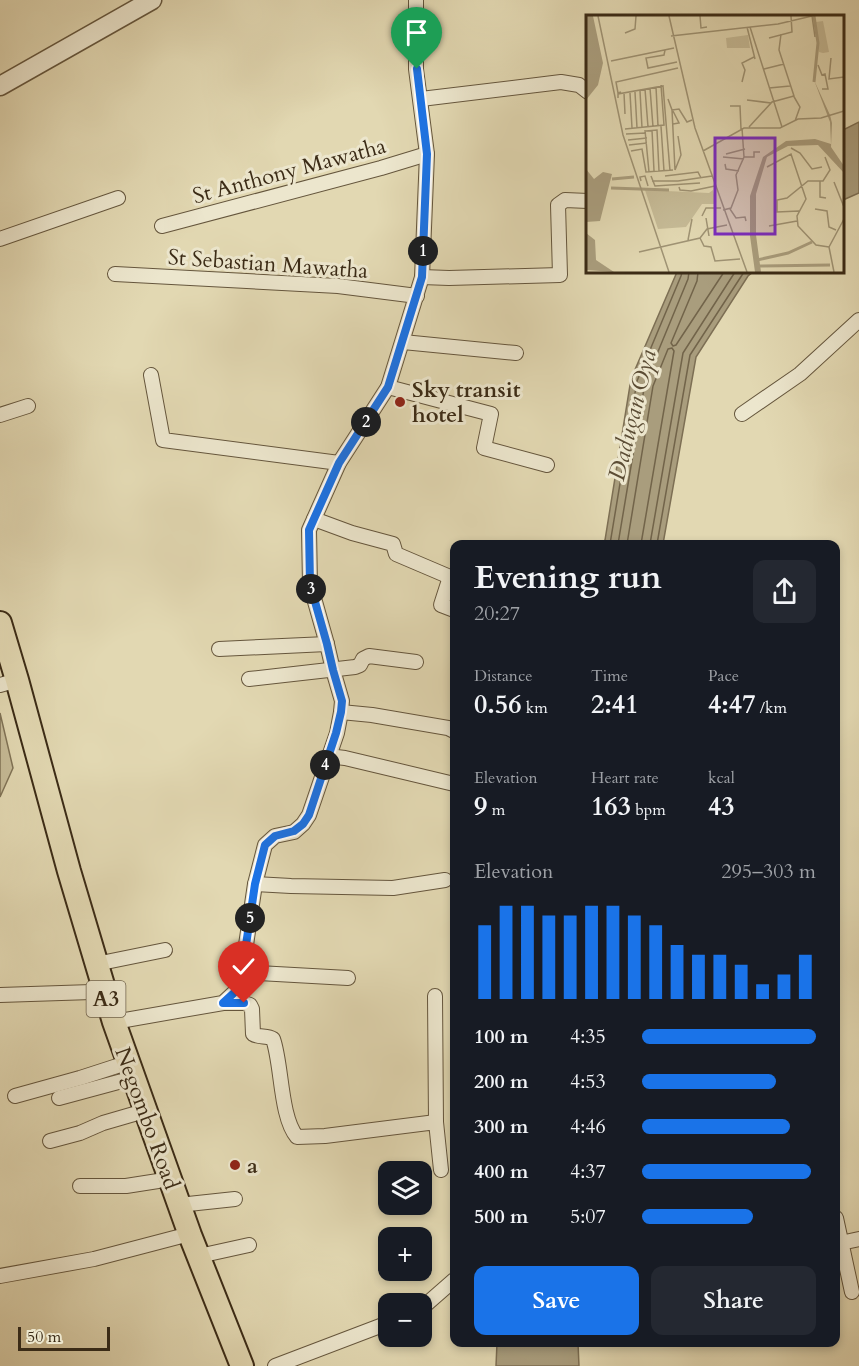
<!DOCTYPE html>
<html lang="en">
<head>
<meta charset="utf-8">
<style>
	body { margin:0; font-family:Cardo,serif; background:#242831; color:#f1f3f6; height:100vh; display:flex; flex-direction:column; font-size:22px; white-space:nowrap }
	* { box-sizing:border-box; margin:0 }
	p { font-size:20px; color:#9ea1a6 }
	.icon { flex:none; width:33px; height:33px; fill:none; stroke:currentColor; stroke-width:2; stroke-linecap:round; stroke-linejoin:round }
	.map { position:relative; flex:1; overflow:hidden }
	.side { position:absolute; left:450px; top:540px; width:390px; height:807px; display:flex; flex-direction:column; background:#171b24; border-radius:12px; box-shadow:0 3px 9px #0003 }
	.side>* { flex:none }
	.tools { position:absolute; left:378px; top:1161px; display:grid; gap:12px }
	.tools a { display:grid; place-items:center; width:54px; height:54px; border-radius:12px; background:#171b24; box-shadow:0 3px 9px #0003; font-size:30px }
	.scale { position:absolute; left:18px; bottom:15px; width:92px; box-sizing:border-box; padding-left:6px; border:3px solid #3b2b16; border-top:0; font-size:16px; line-height:21px; white-space:nowrap; color:#3b2b16; -webkit-text-stroke:4px #ece6cd; paint-order:stroke }
	.pin { position:absolute; display:grid; place-items:center; width:51px; height:51px; color:#fff; margin:-62px -26px; border-radius:50% 50% 50% 0; rotate:-45deg; box-shadow:0 0 6px #0007 }
	.pin .icon { rotate:45deg }
	.km { position:absolute; width:30px; height:30px; margin:-15px; border-radius:50%; background:#222; color:#fff; font-size:16px; line-height:30px; text-align:center }
	.round { display:grid; place-items:center; flex:none; width:63px; height:63px; border-radius:12px; background:#242831 }
	.summary { display:flex; align-items:center; justify-content:space-between; height:102px; padding:0 24px }
	h1 { font-size:33px; font-weight:600; line-height:45px }
	.figures { display:grid; grid-template-columns:repeat(3,1fr); gap:9px; height:102px; padding:6px 24px }
	.figures div { display:grid; align-content:center }
	.figures b { font-size:26px; font-weight:600 }
	.figures small { font-size:16px; font-weight:400 }
	.figures p { font-size:16px }
	.chart { height:168px; padding:12px 24px }
	.chart p { display:flex; justify-content:space-between }
	.chart svg { width:100%; height:108px; margin-top:6px; stroke:#1a73e8; stroke-width:6 }
	.primary-button { display:flex; gap:12px; margin-top:auto; padding:12px 24px }
	.primary-button a { flex:1; height:69px; border-radius:12px; background:#1a73e8; color:#fff; font-size:24px; font-weight:600; line-height:69px; text-align:center }
	.primary-button a+a { background:#242831; color:#f1f3f6 }
	ul { padding:0 24px; list-style:none; font-size:20px }
	li { display:grid; grid-template-columns:96px 72px 1fr; align-items:center; height:45px }
	li i { height:15px; border-radius:8px; background:#1a73e8 }
	.map>svg:first-child { display:block }
	.green { fill:#c6bb97; stroke:#807356; stroke-width:1.5 }
	.water { fill:#a99d7d; stroke:#7d6f54; stroke-width:1.5 }
	.lines { fill:none; stroke-linecap:round; stroke-linejoin:round }
	.shore { stroke:#72644a; stroke-width:1.5 }
	.minor-casing { stroke:#65563d; stroke-width:16 }
	.tertiary-casing { stroke:#65563d; stroke-width:21 }
	.trunk-casing { stroke:#3b2b16; stroke-width:26 }
	.minor { stroke:#ece6cd; stroke-width:14 }
	.tertiary { stroke:#ece6cd; stroke-width:18 }
	.trunk { stroke:#e2d8b2; stroke-width:22 }
	.route-casing { stroke:#fff; stroke-width:12 }
	.route { stroke:#1a73e8; stroke-width:8 }
	.poi-dot { fill:#8f2418; stroke:#ece6cd; stroke-width:2 }
	.labels { text-anchor:middle; stroke-width:6; stroke-linejoin:round; paint-order:stroke }
	.shield { fill:#ece6cd; stroke:#70634d; stroke-width:1.5 }
	.shield-label { font-size:21px; font-weight:bold; fill:#3b2b16 }
	.street-label { font-size:22px; fill:#3b2b16; stroke:#ece6cd }
	.poi-label { font-size:22px; font-weight:bold; fill:#3b2b16; stroke:#ece6cd; text-anchor:start }
	.water-label { font-size:24px; font-style:italic; fill:#5c4d35; stroke:#ece6cd }
	.inset-river { fill:none; stroke:#a99d7d; stroke-width:3 }
	.inset-road { fill:none; stroke:#9f9374; stroke-width:1.5 }
	.view { fill:#7b2cbf; fill-opacity:0.15; stroke:#7b2cbf; stroke-width:3 }
	.inset-edge { fill:none; stroke:#3b2b16; stroke-width:3 }
</style>
</head>
<body>
<div class="map">
<svg width="859" height="1366" viewBox="0 0 859 1366">
	<rect width="100%" height="100%" fill="#e2d8b2"/>
	<filter id="stains"><feTurbulence type="fractalNoise" baseFrequency=".00333" numOctaves="4"/><feColorMatrix values="0 0 0 0 .2 0 0 0 0 .09 0 0 0 0 .02 0 0 0 .5 -.17"/></filter>
	<radialGradient id="worn" r=".72"><stop offset=".6" stop-color="#630" stop-opacity="0"/><stop offset="1" stop-color="#630" stop-opacity=".3"/></radialGradient>
	<polygon class="green" points="0,713 13,768 0,797"/>
	<g class="water">
		<polygon points="859,122 859,193 843,200 843,130"/>
		<polygon points="677,272 753,272 748,276 696,357 663,544 604,544 605,540 631,379"/>
		<polygon points="497,1343 578,1343 579,1366 496,1366"/>
	</g>
	<g class="lines">
		<g class="shore">
			<polyline points="698,272 697,281 671,343 673,346 676,345 724,272"/>
			<polyline points="610,544 637,381 681,276 682,272"/>
			<polyline points="618,544 645,383 688,279 689,272"/>
			<polyline points="627,544 653,386 668,349 672,348 674,351 641,544"/>
			<polyline points="650,544 683,353 735,272"/>
			<polyline points="657,544 690,355 744,272"/>
		</g>
		<g class="minor-casing">
			<g id="minor">
				<polyline points="421,99 561,82 579,85 588,92"/>
				<polyline points="162,226 381,168 427,154"/>
				<polyline points="0,239 118,198"/>
				<polyline points="115,274 338,286 417,296"/>
				<polyline points="422,277 449,278 560,275 558,205 565,200 588,201"/>
				<polyline points="403,342 516,353"/>
				<polyline points="151,375 163,440 339,463"/>
				<polyline points="388,387 491,414 484,448 547,465"/>
				<polyline points="742,414 800,374 859,320"/>
				<polyline points="0,415 28,406"/>
				<polyline points="314,519 352,533 393,544 396,554 450,577 441,605 454,610"/>
				<polyline points="219,649 327,644"/>
				<polyline points="249,679 355,667 360,665 363,659 369,656 416,662"/>
				<polyline points="0,685 7,683"/>
				<polyline points="341,712 372,715 448,728 454,731"/>
				<polyline points="328,756 345,758 454,784"/>
				<polyline points="255,884 291,886 393,888 445,880"/>
				<polyline points="96,964 165,950"/>
				<polyline points="242,972 348,978"/>
				<polyline points="0,995 92,992"/>
				<polyline points="435,996 436,1122"/>
				<path d="M223 1003H244L250 1005 252 1009 253 1034C259 1038 267 1035 273 1039 282 1064 280 1117 297 1137L325 1136 436 1122 441 1170"/>
				<polyline points="114,1022 223,1003 236,991 242,972 255,884 265,845 275,836 294,832 303,824 309,815 337,733 341,712 342,701 333,670 327,644 310,584 309,530 339,463 388,387 422,277 427,154 416,69 416,0"/>
				<polyline points="15,1096 80,1078 117,1066"/>
				<polyline points="59,1098 122,1081"/>
				<polyline points="50,1141 80,1133 103,1123 134,1114"/>
				<polyline points="80,1186 126,1186 158,1181"/>
				<polyline points="179,1205 235,1199"/>
				<polyline points="836,1218 852,1292"/>
				<polyline points="836,1244 859,1239"/>
				<polyline points="199,1256 249,1245"/>
				<polyline points="0,1276 94,1259 178,1237"/>
				<polyline points="422,1308 454,1280"/>
				<polyline points="275,1366 388,1323"/>
			</g>
		</g>
		<g class="tertiary-casing">
			<polyline id="tertiary" points="0,86 152,0"/>
		</g>
		<g class="trunk-casing">
			<polyline id="trunk" points="0,623 17,680 69,871 114,1022 190,1235 242,1366"/>
		</g>
		<use href="#minor" class="minor"/>
		<use href="#tertiary" class="tertiary"/>
		<use href="#trunk" class="trunk"/>
	</g>
	<g class="lines">
		<g class="route-casing">
			<polyline id="route" points="244,1003 223,1003 236,991 242,972 255,884 265,845 275,836 294,831 303,824 309,815 336,733 341,712 342,701 333,670 327,644 310,584 309,530 339,463 388,387 422,277 427,154 417,69"/>
		</g>
		<use href="#route" class="route"/>
	</g>
	<g class="poi-dot">
		<circle cx="400" cy="402" r="6"/>
		<circle cx="235" cy="1165" r="6"/>
	</g>
	<g class="labels">
		<rect class="shield" x="86.5" y="981" width="39" height="36" rx="4.5"/>
		<g class="shield-label">
			<text x="106" y="1006">A3</text>
		</g>
		<g class="street-label">
			<text transform="translate(289 170) rotate(-15)" y="8">St Anthony Mawatha</text>
			<text transform="translate(268 263) rotate(4)" y="8">St Sebastian Mawatha</text>
			<text transform="translate(148 1118) rotate(70)" y="8">Negombo Road</text>
		</g>
		<g class="poi-label">
			<text x="412" y="397">Sky transit<tspan x="412" dy="25">hotel</tspan></text>
			<text x="247" y="1173">a</text>
		</g>
		<g class="water-label">
			<text transform="translate(632 415) rotate(-76)" y="8">Dadugan Oya</text>
		</g>
	</g>
	<g transform="translate(586 15)">
		<rect width="258" height="258" fill="#e2d8b2"/>
		<path d="M237 6 243 37 237 38 233 37 230 7ZM162 20 164 33H141L140 23ZM59 175 123 178 127 175 130 189H116L100 212 72 214Z" fill="#c6bb97"/>
		<path d="M0 1H7L17 48 12 70 0 85ZM228 65 244 100 246 108 245 132 258 151V158L232 130 202 131 181 142 170 179V220L175 257H169L164 221V181L177 142 200 126 229 124 245 129 244 107ZM0 154 8 164 17 157 26 159 14 206 0 207ZM0 218 9 225 10 245 28 257 0 255Z" fill="#a99d7d"/>
		<path class="inset-river" d="M228 1 232 28 228 67M26 164 48 162M25 173 83 175M171 245 202 238 226 227M173 251 244 250"/>
		<path class="inset-road" d="M12 1 37 120 83 257M83 1 109 113 161 257M114 1 115 13 121 12M226 1 229 22M161 12 169 44M164 12 196 112M39 18 49 14 50 1M85 21 192 9 226 1M183 23 206 17 205 1M79 35 78 40 60 43 62 53 91 47M245 43 243 64 258 62M25 46 88 33M232 50 236 60 239 59 242 74H236M178 54 198 49M156 67 159 55 156 48 168 42M70 72 72 111M64 73 67 112M183 73 204 71M59 74 62 112M54 76 56 113M35 77 32 78 30 67 92 53M49 77 51 113M38 78 39 99M44 78 46 113M207 80 214 92 209 106M32 83V79L77 71 84 156M82 84 86 95 89 155M161 85 185 88M144 91H154L155 114M86 95 93 94 101 107 106 105M87 109 93 108 87 96M75 111 78 156M163 112 186 87 208 81 193 35 195 19M39 114 78 110 75 70M59 115 63 157M66 115 68 156M60 116 71 115 73 156M40 119 60 118M42 125 61 123M43 130 61 128M205 133 214 138 226 154 236 152M45 136 56 134 60 157 87 155M117 136 158 113H194L212 104 235 103 258 96M140 139 159 134M137 142 158 144M158 142H168V137H174M139 149 140 154 153 156M181 152 205 139 220 184 211 201 212 211 230 230 243 232M89 155 95 140 92 121M65 161 69 171 114 168M79 161 112 157 115 163M55 166 54 162 59 161 62 171M66 166H92L126 161M234 166V182L240 183M248 167 258 192M93 172 94 175 105 176 129 171M144 194 150 203 159 202 160 206M229 194 241 196 243 212 250 215M137 195 145 193 152 175 150 160 158 142 156 113M213 196 191 197V185L201 183 222 166H237L244 155 239 142M116 201 120 193H135M120 203 123 221M183 211 211 206M114 223 118 231 125 232 129 246 154 244M102 225 106 204M53 237 114 223 121 214 141 210M248 257 243 232 258 204"/>
		<path class="view" d="M129 123H189V219H129Z"/>
		<rect width="258" height="258" class="inset-edge"/>
	</g>
	<rect width="100%" height="100%" filter="url(#stains)"/>
	<rect width="100%" height="100%" fill="url(#worn)"/>
</svg>
<div class="tools">
<a><svg class="icon" aria-label="layers" viewBox="0 0 24 24"><path d="M12 4l9 5-9 5-9-5zM3 14l9 5 9-5"/></svg></a>
<a>+</a>
<a>−</a>
</div>
<div class="scale">50 m</div>
<div class="pin" style="left:417px;top:69px;background:#1e9e55"><svg class="icon" aria-label="arrive" viewBox="0 0 24 24"><path d="M6 21V4h12l-3 4 3 4H6"/></svg></div>
<div class="pin" style="left:244px;top:1003px;background:#d93025"><svg class="icon" aria-label="check" viewBox="0 0 24 24"><path d="M5 12l5 5 9-10"/></svg></div>
<b class="km" style="left:423px;top:251px">1</b>
<b class="km" style="left:366px;top:422px">2</b>
<b class="km" style="left:311px;top:589px">3</b>
<b class="km" style="left:325px;top:765px">4</b>
<b class="km" style="left:250px;top:918px">5</b>
<section class="side">
<div class="summary"><div><h1>Evening run</h1><p>20:27</p></div><a class="round"><svg class="icon" aria-label="share" viewBox="0 0 24 24"><path d="M12 15V3M7 8l5-5 5 5M5 13v7h14v-7"/></svg></a></div>
<div class="figures">
<div><p>Distance</p><b>0.56<small> km</small></b></div>
<div><p>Time</p><b>2:41</b></div>
<div><p>Pace</p><b>4:47<small> /km</small></b></div>
</div>
<div class="figures">
<div><p>Elevation</p><b>9<small> m</small></b></div>
<div><p>Heart rate</p><b>163<small> bpm</small></b></div>
<div><p>kcal</p><b>43</b></div>
</div>
<div class="chart"><p><span>Elevation</span>295–303 m</p>
<svg viewBox="0 0 160 44" preserveAspectRatio="none"><path d="M5 44V14M15 44V6M25 44V6M35 44V10M45 44V10M55 44V6M65 44V6M75 44V10M85 44V14M95 44V22M105 44V26M115 44V26M125 44V30M135 44V38M145 44V34M155 44V26"/></svg>
</div>
<ul>
<li><b>100 m</b>4:35<i style="width:100%"></i></li>
<li><b>200 m</b>4:53<i style="width:77%"></i></li>
<li><b>300 m</b>4:46<i style="width:85%"></i></li>
<li><b>400 m</b>4:37<i style="width:97%"></i></li>
<li><b>500 m</b>5:07<i style="width:64%"></i></li>
</ul>
<div class="primary-button"><a>Save</a><a>Share</a></div>
</section>
</div>
</body>
</html>
